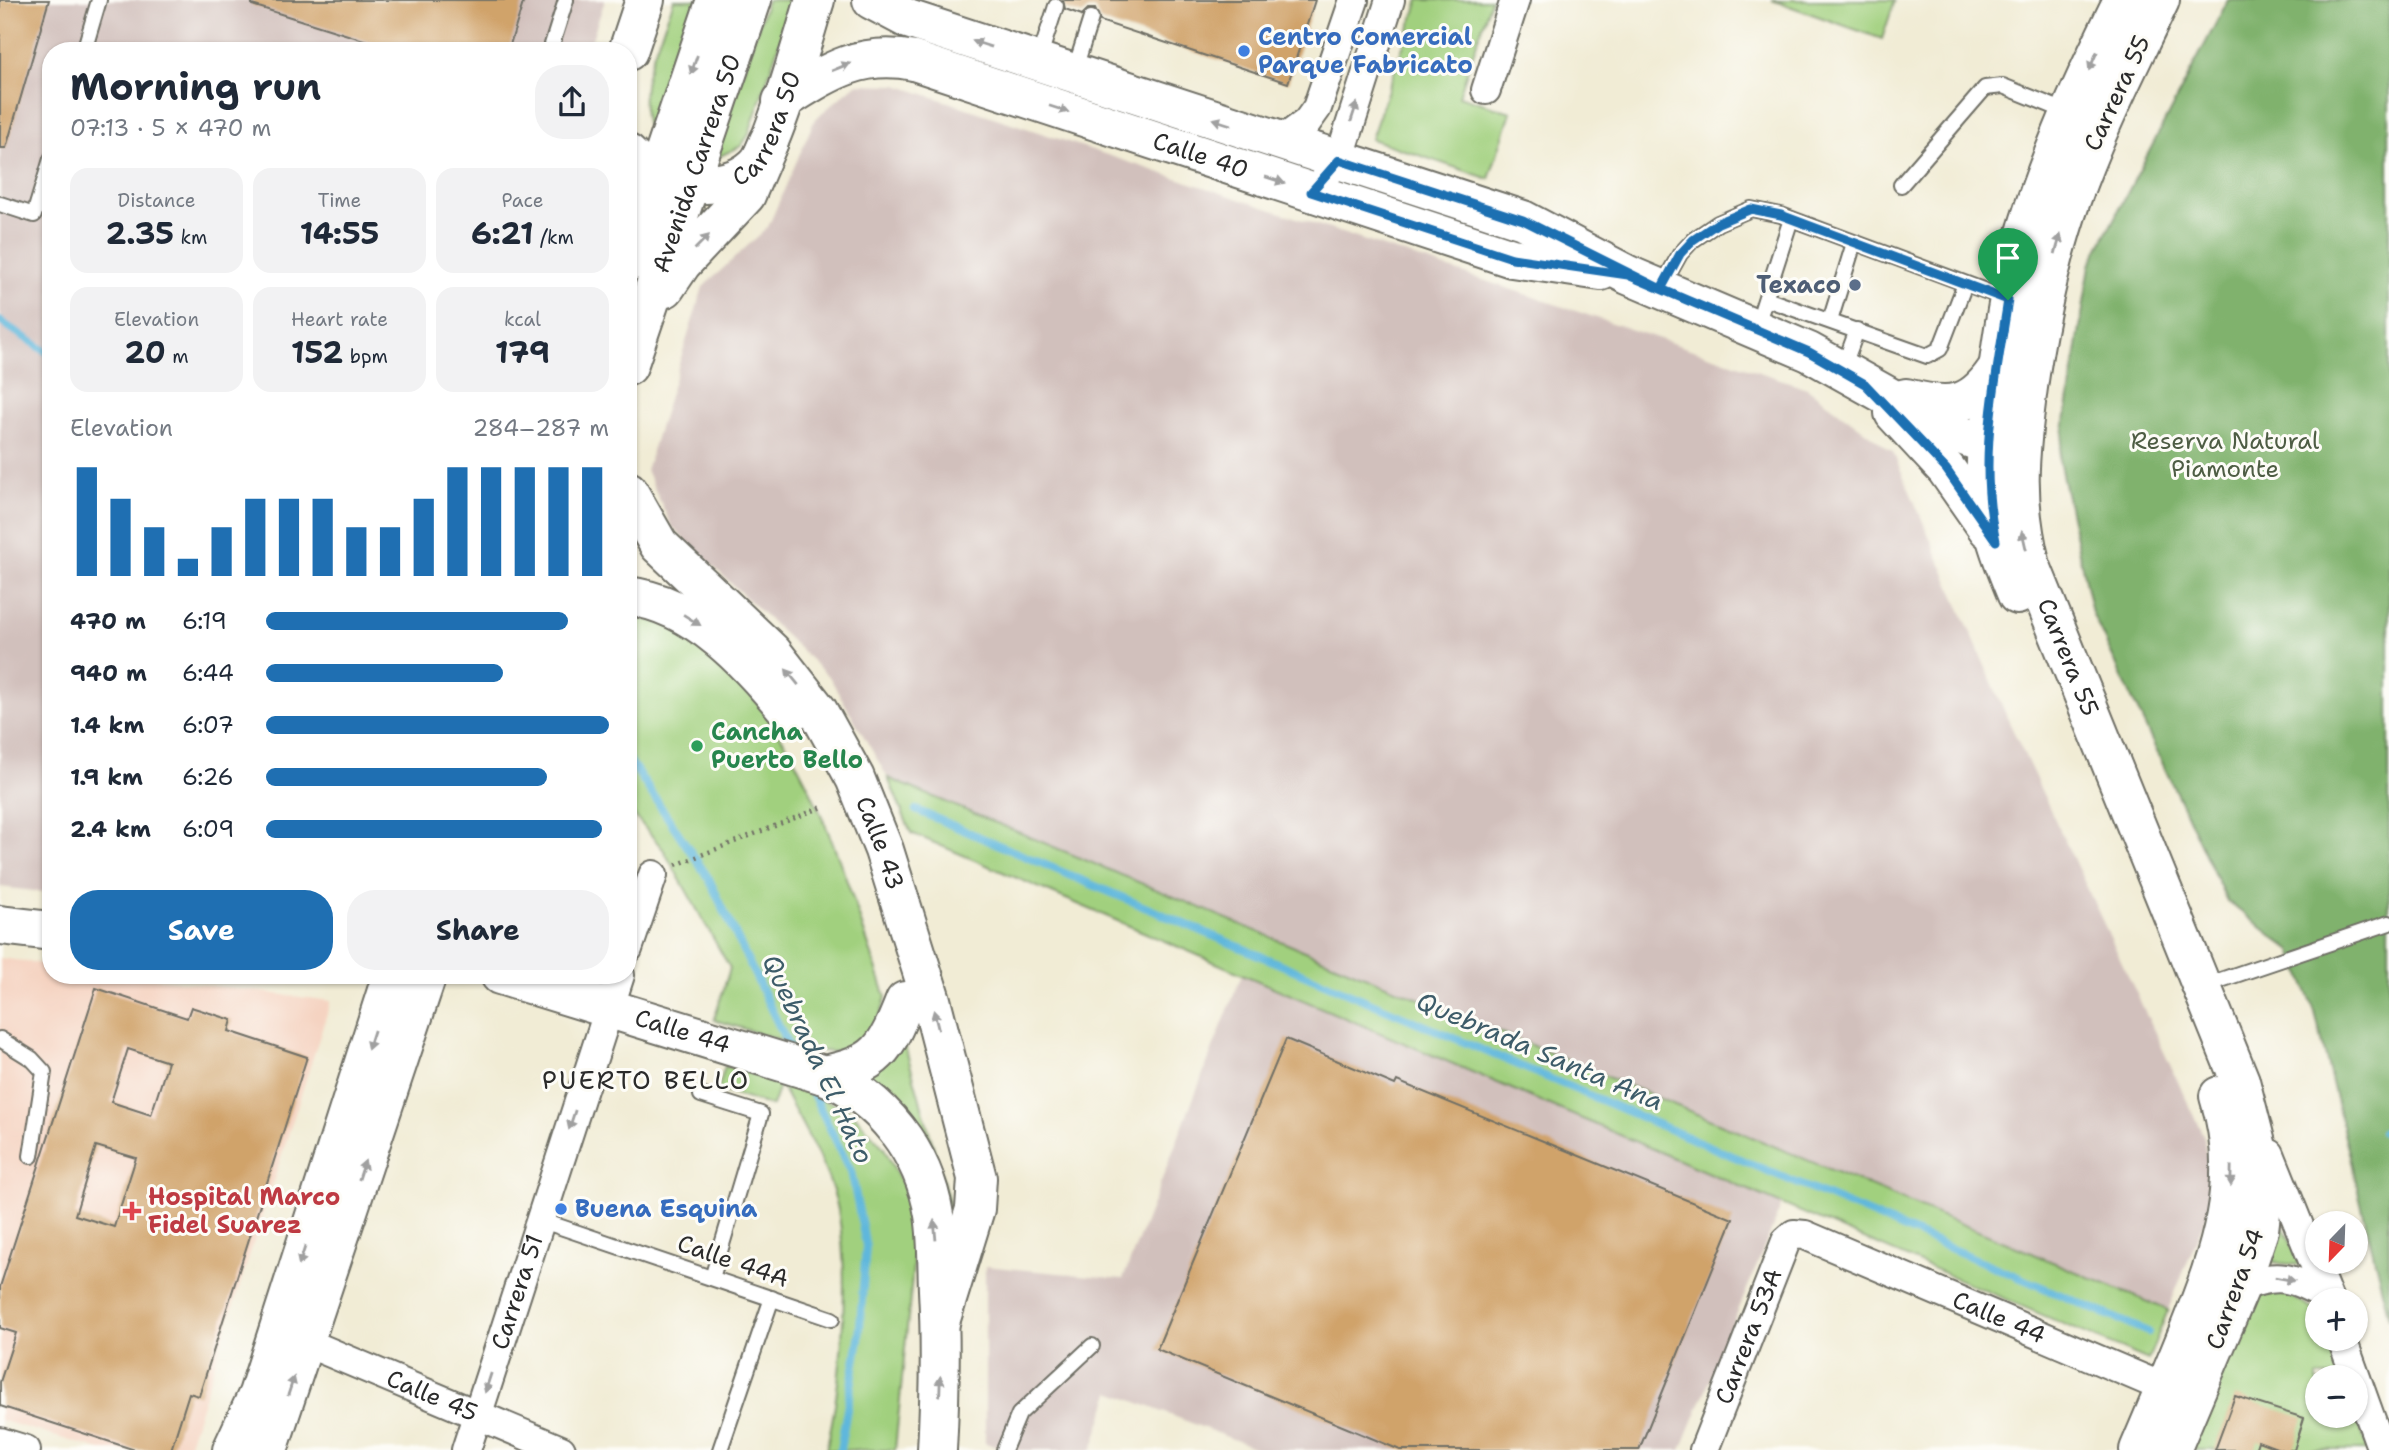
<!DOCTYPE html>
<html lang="en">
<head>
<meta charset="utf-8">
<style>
	body { margin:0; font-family:"Shantell Sans",sans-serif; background:#f2f2f3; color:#1f2937; height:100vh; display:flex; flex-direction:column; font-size:26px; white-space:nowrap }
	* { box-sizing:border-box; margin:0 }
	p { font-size:23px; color:#747a83 }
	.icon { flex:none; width:38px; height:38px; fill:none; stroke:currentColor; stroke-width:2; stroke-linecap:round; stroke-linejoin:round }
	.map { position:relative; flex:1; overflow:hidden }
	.details { position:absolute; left:42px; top:42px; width:595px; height:942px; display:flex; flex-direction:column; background:#fff; border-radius:28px; box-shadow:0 2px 5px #0004 }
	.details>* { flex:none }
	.needle { width:46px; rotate:203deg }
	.fabs { position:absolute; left:2305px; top:1211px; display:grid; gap:14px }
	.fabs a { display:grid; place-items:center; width:63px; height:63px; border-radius:50%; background:#fff; box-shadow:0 2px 5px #0004; font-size:35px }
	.pin { position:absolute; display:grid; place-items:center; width:60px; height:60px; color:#fff; margin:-72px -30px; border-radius:50% 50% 50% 0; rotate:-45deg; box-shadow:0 0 7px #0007 }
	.pin .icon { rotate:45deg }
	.round { display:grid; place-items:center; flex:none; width:74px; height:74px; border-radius:28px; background:#f2f2f3 }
	.summary { display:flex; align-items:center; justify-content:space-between; height:119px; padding:0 28px }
	h1 { font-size:38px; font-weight:700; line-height:52px }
	.figures { display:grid; grid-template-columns:repeat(3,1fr); gap:10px; height:119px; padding:7px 28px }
	.figures div { display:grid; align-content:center; border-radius:18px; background:#f2f2f3; text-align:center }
	.figures b { font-size:30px; font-weight:700 }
	.figures small { font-size:19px; font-weight:400 }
	.figures p { font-size:19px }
	.chart { height:196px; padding:14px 28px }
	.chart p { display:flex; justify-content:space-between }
	.chart svg { width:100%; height:126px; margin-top:7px; stroke:#1f6fb2; stroke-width:6 }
	.action { display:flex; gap:14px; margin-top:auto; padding:14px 28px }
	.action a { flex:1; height:80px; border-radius:28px; background:#1f6fb2; color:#fff; font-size:28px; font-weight:700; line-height:80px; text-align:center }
	.action a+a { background:#f2f2f3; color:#1f2937 }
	ul { padding:0 28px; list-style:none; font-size:23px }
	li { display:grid; grid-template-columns:112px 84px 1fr; align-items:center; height:52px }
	li i { height:18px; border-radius:9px; background:#1f6fb2 }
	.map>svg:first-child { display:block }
	.built { fill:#f5d3c1 }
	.industrial { fill:#d1c0bc }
	.green { fill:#a1d07e; stroke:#667e54; stroke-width:2 }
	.forest { fill:#80b26d; stroke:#566e4c; stroke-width:2 }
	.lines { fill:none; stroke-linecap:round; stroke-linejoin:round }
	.stream { stroke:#5fb7dc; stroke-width:8 }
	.building { fill:#d0a36a; fill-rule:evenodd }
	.lane-casing { stroke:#706f66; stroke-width:18 }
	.street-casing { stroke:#706f66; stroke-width:32 }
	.secondary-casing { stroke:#706f66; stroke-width:42 }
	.primary-casing { stroke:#706f66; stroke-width:42 }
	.path { stroke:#706f66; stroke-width:4.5; stroke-dasharray:2 5; stroke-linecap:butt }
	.lane { stroke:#fff; stroke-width:14 }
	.street { stroke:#fff; stroke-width:28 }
	.secondary { stroke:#fff; stroke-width:38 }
	.primary { stroke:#fff; stroke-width:38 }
	.oneway { fill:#a0a0a0 }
	.route-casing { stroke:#fff; stroke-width:14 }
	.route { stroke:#1f6fb2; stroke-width:9 }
	.shop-dot { fill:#3f7fe0; stroke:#fdfcf7; stroke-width:2.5 }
	.service-dot { fill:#5c6f8a; stroke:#fdfcf7; stroke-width:2.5 }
	.leisure-dot { fill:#2e9e5b; stroke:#fdfcf7; stroke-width:2.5 }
	.health-dot { fill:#e0444e; stroke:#fdfcf7; stroke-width:2.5 }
	.labels { text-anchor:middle; stroke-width:6; stroke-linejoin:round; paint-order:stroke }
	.shop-label { font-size:24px; font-weight:bold; fill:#366cbe; stroke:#fdfcf7; text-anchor:start }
	.street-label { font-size:24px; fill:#2b2b2b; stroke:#fdfcf7 }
	.service-label { font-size:24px; font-weight:bold; fill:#4e5e75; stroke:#fdfcf7; text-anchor:end }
	.park-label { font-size:24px; fill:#4e5d44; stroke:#fdfcf7 }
	.leisure-label { font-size:24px; font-weight:bold; fill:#27864d; stroke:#fdfcf7; text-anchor:start }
	.health-label { font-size:24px; font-weight:bold; fill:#be3a42; stroke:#fdfcf7; text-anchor:start }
	.water-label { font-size:26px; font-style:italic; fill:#3d5c69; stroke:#fdfcf7 }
	.neighbourhood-label { font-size:26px; letter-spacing:2px; fill:#2b2b2b; stroke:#fdfcf7 }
</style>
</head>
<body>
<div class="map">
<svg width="2389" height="1450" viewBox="0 0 2389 1450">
	<rect width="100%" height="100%" fill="#fdfcf7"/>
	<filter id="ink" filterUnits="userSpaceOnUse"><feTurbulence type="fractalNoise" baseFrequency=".0143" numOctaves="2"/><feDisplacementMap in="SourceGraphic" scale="14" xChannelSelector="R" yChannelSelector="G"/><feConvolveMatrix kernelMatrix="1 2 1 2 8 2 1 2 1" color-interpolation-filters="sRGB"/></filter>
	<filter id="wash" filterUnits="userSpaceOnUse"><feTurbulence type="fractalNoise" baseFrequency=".00686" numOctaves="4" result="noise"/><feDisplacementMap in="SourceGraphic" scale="28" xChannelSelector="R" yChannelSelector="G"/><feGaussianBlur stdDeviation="1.57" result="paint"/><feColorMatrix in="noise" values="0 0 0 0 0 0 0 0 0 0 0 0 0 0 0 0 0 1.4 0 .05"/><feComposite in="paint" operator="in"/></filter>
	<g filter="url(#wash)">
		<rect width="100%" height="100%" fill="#f1ecd5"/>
		<polygon class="built" points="0,958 51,965 51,975 129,975 331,1001 187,1450 101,1450 0,1420"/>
		<g class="industrial">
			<polygon points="0,0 605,0 588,51 51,51 51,893 0,887"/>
			<polygon points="856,84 897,85 1807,388 1893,452 2010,724 2204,1137 2211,1204 2168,1310 888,778 830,678 672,527 646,470 703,287 768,227 815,119"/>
			<polygon points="1242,974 1782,1204 1681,1450 1261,1450 1111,1392 1092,1450 1007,1450 985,1443 985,1266 1123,1279"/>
		</g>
		<g class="green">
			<path d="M674 0H700L653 139C628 95 659 44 674 0Z"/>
			<polygon points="767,0 794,0 748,136 741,146 714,159"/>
			<polygon points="1419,0 1491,0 1459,96 1511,112 1489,179 1371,139"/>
			<polygon points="1772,0 1895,0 1882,39"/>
			<path d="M628 616C640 619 654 620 665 625 798 691 841 867 886 997 868 1066 832 1057 777 1039 756 1032 735 1026 714 1020L730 968 663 849 628 808Z"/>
			<polygon points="888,778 2168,1310 2148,1360 911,833"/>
			<polygon points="905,1046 950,1206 848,1075"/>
			<path d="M725 1066 779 1082 850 1110 884 1148 910 1200 913 1267 895 1450H826C842 1385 850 1276 838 1210 831 1171 798 1119 780 1083L772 1106 718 1090Z"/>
			<polygon points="2276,1212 2301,1265 2266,1262"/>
			<polygon points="2282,1292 2317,1311 2317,1339 2328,1339 2342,1377 2317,1377 2317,1416 2356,1416 2368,1450 2184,1450 2251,1298"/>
		</g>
		<polygon class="forest" points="2228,0 2389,0 2389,1319 2315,1012 2292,951 2227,901 2092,613 2059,460 2090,265"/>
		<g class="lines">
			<g class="stream">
				<polyline points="0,321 51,355"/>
				<polyline points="628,758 709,879 791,1051"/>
				<polyline points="916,810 2148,1332"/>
				<polyline points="807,1082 851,1171 866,1246 859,1339 840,1450"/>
				<polyline points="2383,1132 2389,1129"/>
			</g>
		</g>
		<g id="blocks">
			<g class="building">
				<polygon points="0,0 49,0 6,148 0,148"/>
				<polygon points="252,0 524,0 508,51 399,51 252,5"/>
				<polygon points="1063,0 1315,0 1288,83 1100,21 1095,9 1088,9 1082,15 1065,9"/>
				<path d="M96 988 187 1018 191 1007 232 1020 229 1031 307 1057 199 1396 189 1393 171 1450H135L0 1406V1382L16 1333 0 1328V1287ZM128 1049 168 1062 151 1115 111 1102ZM96 1146 136 1158 114 1227 75 1215Z"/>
				<polygon points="1286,1039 1395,1085 1397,1081 1733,1219 1639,1450 1400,1450 1157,1349"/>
				<polygon points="2235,1396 2304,1418 2294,1450 2282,1450 2258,1441 2255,1450 2215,1450"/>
			</g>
		</g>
	</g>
	<g filter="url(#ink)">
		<use href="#blocks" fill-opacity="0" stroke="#706f66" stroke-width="2"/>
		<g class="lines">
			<g class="lane-casing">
				<g id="lane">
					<polyline points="84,51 99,0"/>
					<polyline points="550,51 566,0"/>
					<polyline points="1038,62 1056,6"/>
					<polyline points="1074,72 1091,18"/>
					<polyline points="1901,185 1985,88 2003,86 2070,113"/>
					<polyline points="0,204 34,215 51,159"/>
					<polyline points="1661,288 1680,254 1693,240 1718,223 1751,209 1781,215 2007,299"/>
					<polyline points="1766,299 1927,356 1940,349 1965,284"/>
					<polyline points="1830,321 1854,243"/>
					<polyline points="1756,328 1791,219"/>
					<polyline points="1843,368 1857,330"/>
					<polyline points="2203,986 2389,923"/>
					<polyline points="0,1039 32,1059 44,1072 31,1156"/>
					<polyline points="701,1095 761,1114 712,1278"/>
					<polyline points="540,1220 832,1319"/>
					<polyline points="720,1450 772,1298"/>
					<polyline points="1004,1450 1019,1414 1092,1346"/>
				</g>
			</g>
			<g class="street-casing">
				<g id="street">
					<polyline points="1486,90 1515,0"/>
					<polyline points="1281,141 1307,122 1317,108 1354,0"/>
					<polyline points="1327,174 1339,160 1390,0"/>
					<polyline points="628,949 653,875"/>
					<polyline points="2270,1154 2329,1300"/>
					<path d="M2240 1287C2280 1272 2290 1277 2327 1296"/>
					<polyline points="2342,1339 2382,1450"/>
					<path id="s1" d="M305 1342 561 1450"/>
					<polyline points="0,1442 26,1450"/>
					<path id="s2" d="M466 1450 620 975"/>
					<path id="s3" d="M1704 1450 1786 1241 1794 1234 1805 1235 2181 1395"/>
				</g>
			</g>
			<g class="secondary-casing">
				<g id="secondary">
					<polyline points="872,0 908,19 1523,220 1628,275 1809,352 1952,432 2010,453"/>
					<path id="s4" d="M2160 0C2129 66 2095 131 2071 200 2050 260 2037 323 2028 387 2019 455 2014 499 2031 566L2240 1081 2262 1167 2264 1187 2259 1230 2240 1287 2171 1450"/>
					<polyline points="628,51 645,0"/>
					<path id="s5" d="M782 101C827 73 859 50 914 61L1512 258 1601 271"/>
					<path id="s6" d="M628 154C644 171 672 183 695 184 717 185 738 182 755 166 773 150 805 31 815 0"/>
					<path d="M1906 398C1952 410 1973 407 1999 366"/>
					<polyline points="1894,413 1946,469 1988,529"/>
					<path id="s7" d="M628 491 659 545 772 652 818 711 855 778 884 850 931 1000 977 1178 975 1209 940 1322"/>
					<path d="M2017 595C2002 559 1988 523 1986 483 1984 447 1992 412 1997 377 2002 342 2006 306 2015 272 2039 178 2080 87 2123 0"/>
					<path d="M628 596C696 604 749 663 790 713"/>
					<polyline points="0,925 51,931"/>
					<path id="s8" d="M500 975 824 1075C882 1097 924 1153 934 1215 938 1240 937 1265 938 1290 941 1344 940 1396 937 1450"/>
					<path d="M824 1075C878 1065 886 1049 905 1001"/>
					<path d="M2139 1450C2156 1410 2173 1370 2189 1330 2220 1253 2246 1179 2219 1096"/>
				</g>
			</g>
			<g class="primary-casing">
				<g id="primary">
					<polyline points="628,262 716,0"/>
					<polyline points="665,288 682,263 746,195 769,141"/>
					<path id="s9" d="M628 366 752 0"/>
					<polyline points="232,1450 258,1394 392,975"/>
					<polyline points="268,1450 427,975"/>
				</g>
			</g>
			<polyline class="path" points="676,865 825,806"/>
			<use href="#lane" class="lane"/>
			<use href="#street" class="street"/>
			<use href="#secondary" class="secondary"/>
			<use href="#primary" class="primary"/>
		</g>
		<defs><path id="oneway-solid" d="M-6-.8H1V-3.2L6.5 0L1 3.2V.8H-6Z" transform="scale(1.75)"/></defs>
		<g class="oneway">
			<use href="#oneway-solid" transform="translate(982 44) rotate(-162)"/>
			<use href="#oneway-solid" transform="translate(2093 61) rotate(114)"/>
			<use href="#oneway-solid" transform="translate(694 65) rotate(109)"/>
			<use href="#oneway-solid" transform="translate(841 67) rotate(-22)"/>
			<use href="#oneway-solid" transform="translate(1059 109) rotate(18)"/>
			<use href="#oneway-solid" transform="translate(1354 112) rotate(-72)"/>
			<use href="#oneway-solid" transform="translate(1222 122) rotate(-162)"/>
			<use href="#oneway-solid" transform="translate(1275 180) rotate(18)"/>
			<use href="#oneway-solid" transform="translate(702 242) rotate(-45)"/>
			<use href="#oneway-solid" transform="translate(2058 244) rotate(-74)"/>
			<use href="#oneway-solid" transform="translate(2024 540) rotate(-103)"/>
			<use href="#oneway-solid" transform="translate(692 620) rotate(32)"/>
			<use href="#oneway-solid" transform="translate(792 677) rotate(-129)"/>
			<use href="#oneway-solid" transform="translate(936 1020) rotate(-104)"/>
			<use href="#oneway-solid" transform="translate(371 1040) rotate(108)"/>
			<use href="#oneway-solid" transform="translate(572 1120) rotate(108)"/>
			<use href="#oneway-solid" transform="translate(362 1170) rotate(-72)"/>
			<use href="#oneway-solid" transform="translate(2231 1176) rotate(91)"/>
			<use href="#oneway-solid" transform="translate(935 1230) rotate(-95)"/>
			<use href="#oneway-solid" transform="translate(302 1256) rotate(108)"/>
			<use href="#oneway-solid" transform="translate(2285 1279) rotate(10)"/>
			<use href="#oneway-solid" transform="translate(488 1383) rotate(108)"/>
			<use href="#oneway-solid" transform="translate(291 1386) rotate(-72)"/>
			<use href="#oneway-solid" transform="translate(940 1386) rotate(-88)"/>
		</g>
	</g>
	<g class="lines" filter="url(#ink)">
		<g class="route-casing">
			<path id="route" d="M2008 300 1781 215 1751 209 1718 223 1693 240 1680 254 1661 289 1523 220 1339 160 1311 192 1512 258 1628 275 1809 352 1865 384 1946 469 1996 541C1977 460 1996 381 2008 300"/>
		</g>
		<use href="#route" class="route"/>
	</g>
	<g class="shop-dot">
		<circle cx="1244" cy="51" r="7"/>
		<circle cx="561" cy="1209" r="7"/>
	</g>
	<circle class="service-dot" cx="1855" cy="285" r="7"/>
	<circle class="leisure-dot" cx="697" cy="746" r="7"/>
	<path class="health-dot" d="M128.5 1200.5h7v7h7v7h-7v7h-7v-7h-7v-7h7z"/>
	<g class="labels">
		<g class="shop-label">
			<text x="1258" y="45">Centro Comercial<tspan x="1258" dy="28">Parque Fabricato</tspan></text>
			<text x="575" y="1217">Buena Esquina</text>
		</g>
		<g class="street-label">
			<text transform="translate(2117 93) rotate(-65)" y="8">Carrera 55</text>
			<text dy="8" stroke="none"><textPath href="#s6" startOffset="178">Carrera 50</textPath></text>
			<text dy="8" stroke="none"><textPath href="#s5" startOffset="444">Calle 40</textPath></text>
			<text dy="8" stroke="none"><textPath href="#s9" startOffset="214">Avenida Carrera 50</textPath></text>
			<text dy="8" stroke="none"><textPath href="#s4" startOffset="690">Carrera 55</textPath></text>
			<text dy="8" stroke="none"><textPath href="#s7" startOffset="439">Calle 43</textPath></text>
			<text dy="8" stroke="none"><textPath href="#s8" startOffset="191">Calle 44</textPath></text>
			<text transform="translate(733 1261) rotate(19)" y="8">Calle 44A</text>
			<text transform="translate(2235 1289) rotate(-70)" y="8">Carrera 54</text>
			<text dy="8" stroke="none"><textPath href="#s2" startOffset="166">Carrera 51</textPath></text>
			<text dy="8" stroke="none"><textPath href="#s3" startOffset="457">Calle 44</textPath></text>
			<text dy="8" stroke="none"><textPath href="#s3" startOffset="122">Carrera 53A</textPath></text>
			<text dy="8" stroke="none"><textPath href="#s1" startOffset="138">Calle 45</textPath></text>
		</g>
		<g class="service-label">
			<text x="1841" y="293">Texaco</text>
		</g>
		<g class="park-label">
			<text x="2225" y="449">Reserva Natural<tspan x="2225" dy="28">Piamonte</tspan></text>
		</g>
		<g class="leisure-label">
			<text x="711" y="740">Cancha<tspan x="711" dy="28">Puerto Bello</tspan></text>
		</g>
		<g class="health-label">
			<text x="148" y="1205">Hospital Marco<tspan x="148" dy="28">Fidel Suarez</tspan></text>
		</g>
		<g class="water-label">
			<text transform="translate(1540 1051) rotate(23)" y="9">Quebrada Santa Ana</text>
			<text transform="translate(818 1059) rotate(65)" y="9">Quebrada El Hato</text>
		</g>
		<g class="neighbourhood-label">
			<text x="646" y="1089">PUERTO BELLO</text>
		</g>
	</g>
</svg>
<div class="fabs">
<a><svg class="needle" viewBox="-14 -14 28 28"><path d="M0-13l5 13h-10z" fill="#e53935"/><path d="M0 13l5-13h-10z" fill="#747a83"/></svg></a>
<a>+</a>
<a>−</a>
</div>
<div class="pin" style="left:2008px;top:300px;background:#1e9e55"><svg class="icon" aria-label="arrive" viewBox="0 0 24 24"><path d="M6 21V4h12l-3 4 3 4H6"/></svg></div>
<section class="details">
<div class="summary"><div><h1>Morning run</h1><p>07:13 · 5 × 470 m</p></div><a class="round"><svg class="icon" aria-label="share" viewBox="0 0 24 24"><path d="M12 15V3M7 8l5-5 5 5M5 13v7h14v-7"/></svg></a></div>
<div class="figures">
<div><p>Distance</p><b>2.35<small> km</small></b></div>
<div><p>Time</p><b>14:55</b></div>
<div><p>Pace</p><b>6:21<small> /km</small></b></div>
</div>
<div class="figures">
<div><p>Elevation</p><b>20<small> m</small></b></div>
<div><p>Heart rate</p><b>152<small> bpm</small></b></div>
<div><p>kcal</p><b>179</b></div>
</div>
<div class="chart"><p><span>Elevation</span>284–287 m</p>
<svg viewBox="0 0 160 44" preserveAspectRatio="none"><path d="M5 44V6M15 44V17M25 44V27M35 44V38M45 44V27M55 44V17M65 44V17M75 44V17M85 44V27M95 44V27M105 44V17M115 44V6M125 44V6M135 44V6M145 44V6M155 44V6"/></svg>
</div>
<ul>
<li><b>470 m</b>6:19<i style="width:88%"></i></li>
<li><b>940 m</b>6:44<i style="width:69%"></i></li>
<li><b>1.4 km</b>6:07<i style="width:100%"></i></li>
<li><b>1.9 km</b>6:26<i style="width:82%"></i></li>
<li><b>2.4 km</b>6:09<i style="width:98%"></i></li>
</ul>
<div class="action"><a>Save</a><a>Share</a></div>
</section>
</div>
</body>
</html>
